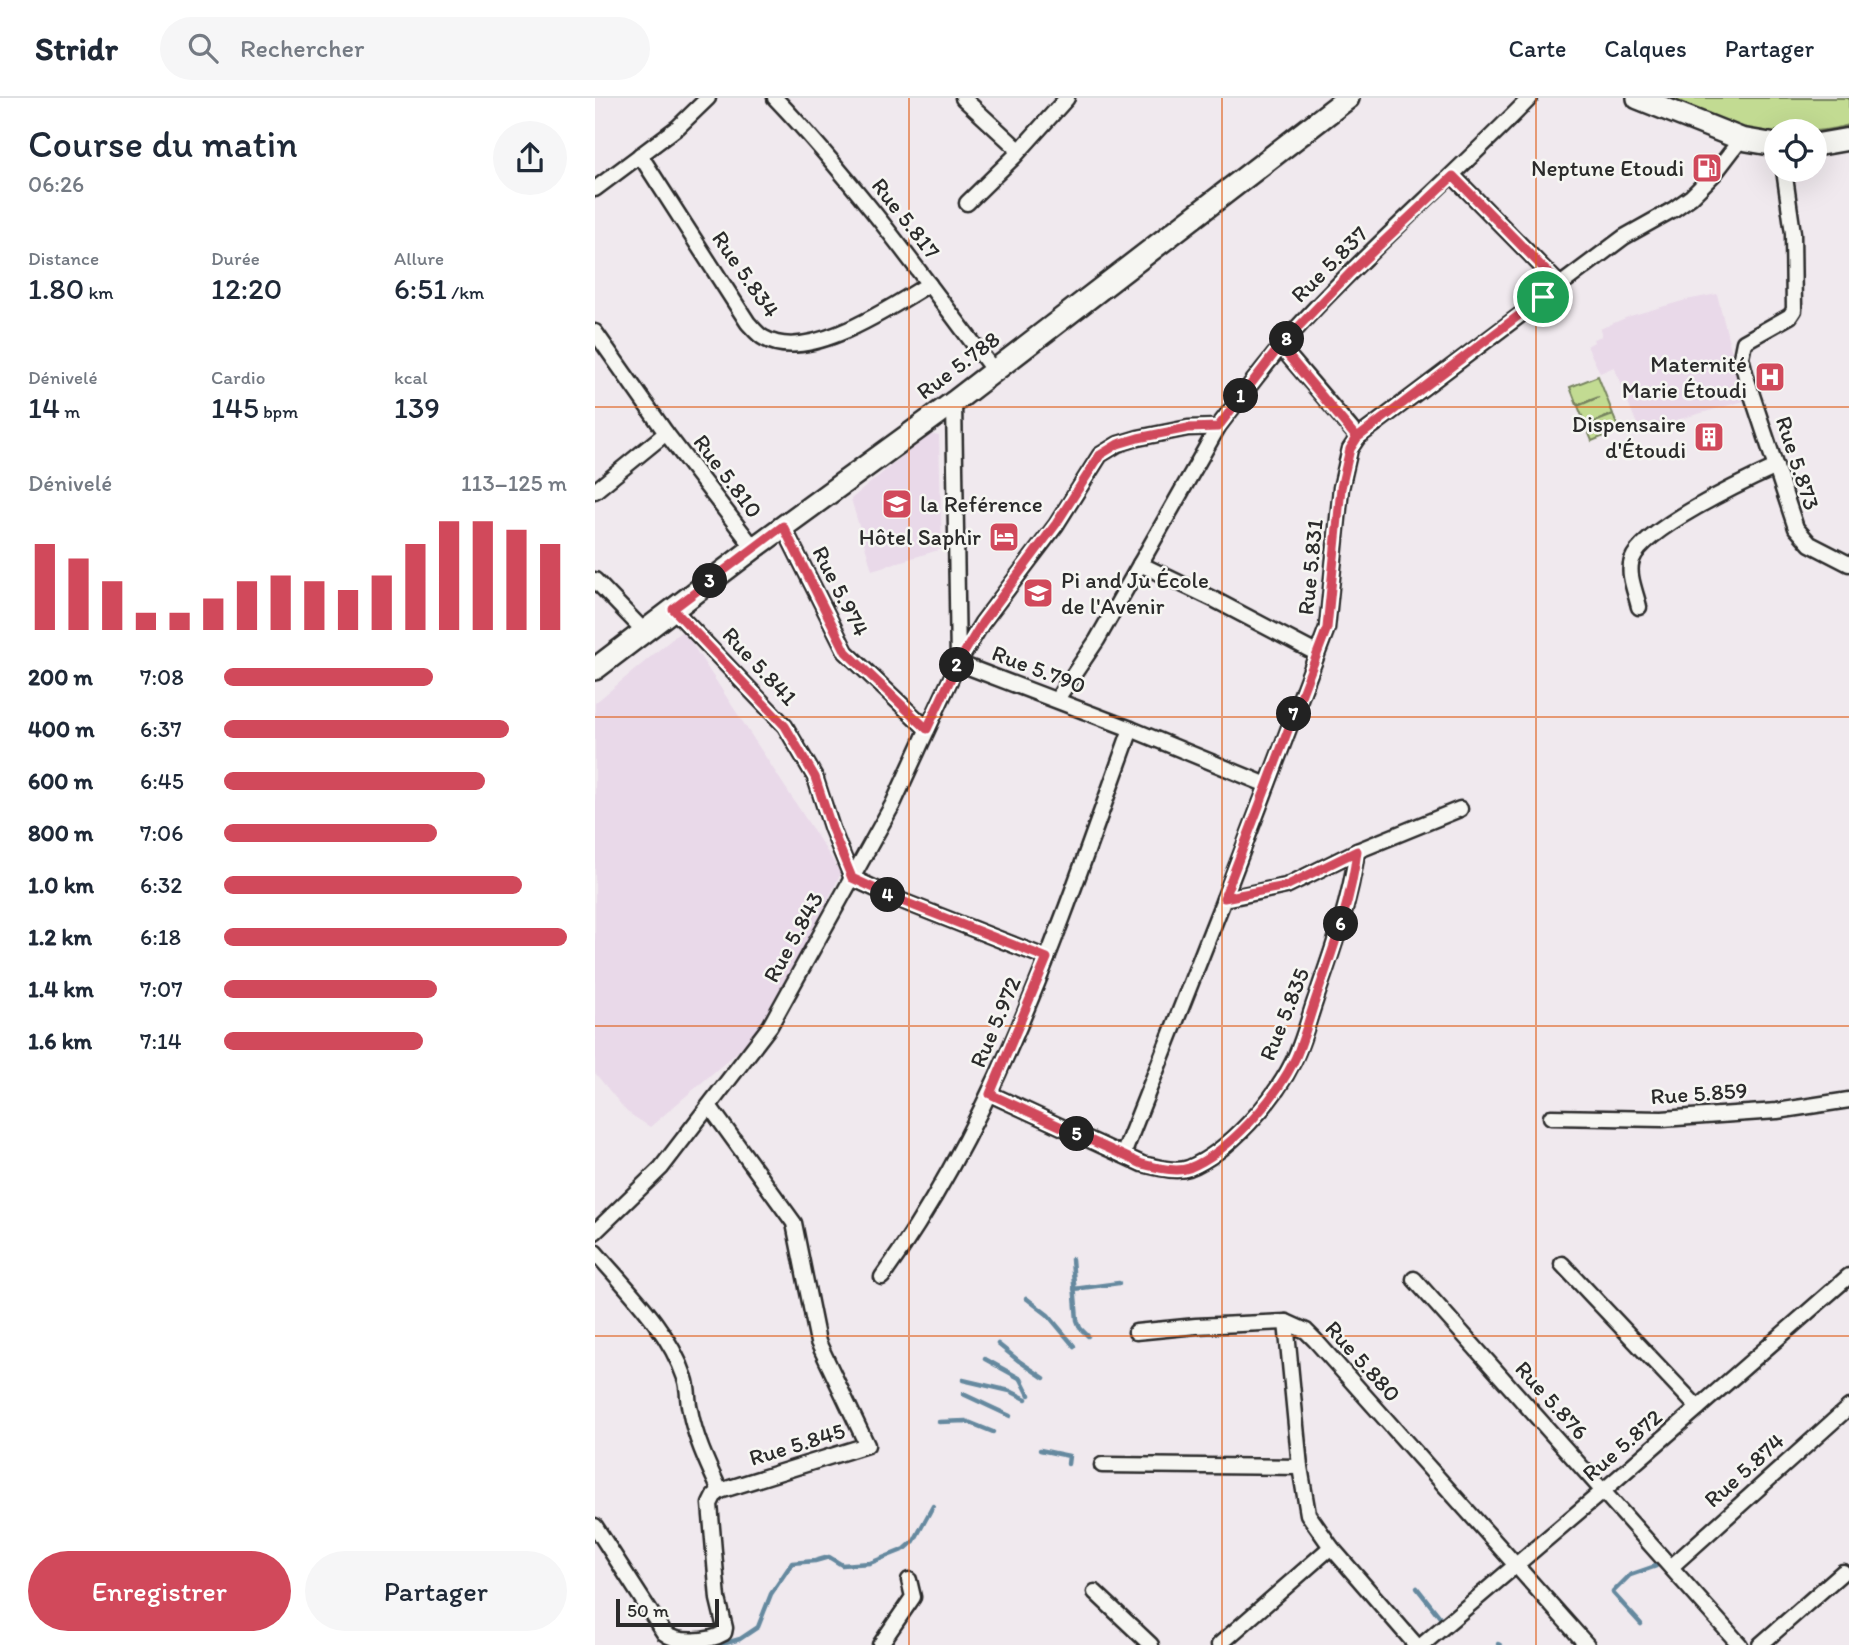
<!DOCTYPE html>
<html lang="fr">
<head>
<meta charset="utf-8">
<style>
	body { margin:0; font-family:Itim,sans-serif; background:#f6f6f7; color:#1f2937; height:100vh; display:flex; flex-direction:column; font-size:26px; white-space:nowrap }
	* { box-sizing:border-box; margin:0 }
	p { font-size:23px; color:#747a83 }
	.icon { flex:none; width:38px; height:38px; fill:none; stroke:currentColor; stroke-width:2; stroke-linecap:round; stroke-linejoin:round }
	.map { position:relative; flex:1; overflow:hidden }
	.side { display:flex; flex-direction:column; background:#fff; width:595px }
	.side>* { flex:none }
	.tools { position:absolute; left:1169px; top:21px; display:grid; gap:14px }
	.tools a { display:grid; place-items:center; width:63px; height:63px; border-radius:50%; background:#fff; box-shadow:0 7px 28px #0002; font-size:35px }
	.scale { position:absolute; left:21px; bottom:18px; width:103px; box-sizing:border-box; padding-left:7px; border:4px solid #2b2b2b; border-top:0; font-size:19px; line-height:24px; white-space:nowrap; color:#2b2b2b; -webkit-text-stroke:5px #f6f6f2; paint-order:stroke }
	.pin { position:absolute; display:grid; place-items:center; width:60px; height:60px; color:#fff; margin:-30px; border:4px solid #fff; border-radius:50%; box-shadow:0 2px 7px #0007 }
	.km { position:absolute; width:35px; height:35px; margin:-18px; border-radius:50%; background:#222; color:#fff; font-size:19px; line-height:35px; text-align:center }
	.round { display:grid; place-items:center; flex:none; width:74px; height:74px; border-radius:37px; background:#f6f6f7 }
	.overview { display:flex; align-items:center; justify-content:space-between; height:119px; padding:0 28px }
	h1 { font-size:38px; font-weight:600; line-height:52px }
	.stats { display:grid; grid-template-columns:repeat(3,1fr); gap:10px; height:119px; padding:7px 28px }
	.stats div { display:grid; align-content:center }
	.stats b { font-size:30px; font-weight:600 }
	.stats small { font-size:19px; font-weight:400 }
	.stats p { font-size:19px }
	.chart { height:196px; padding:14px 28px }
	.chart p { display:flex; justify-content:space-between }
	.chart svg { width:100%; height:126px; margin-top:7px; stroke:#d1495b; stroke-width:6 }
	.action { display:flex; gap:14px; margin-top:auto; padding:14px 28px }
	.action a { flex:1; height:80px; border-radius:42px; background:#d1495b; color:#fff; font-size:28px; font-weight:600; line-height:80px; text-align:center }
	.action a+a { background:#f6f6f7; color:#1f2937 }
	ul { padding:0 28px; list-style:none; font-size:23px }
	li { display:grid; grid-template-columns:112px 84px 1fr; align-items:center; height:52px }
	li i { height:18px; border-radius:9px; background:#d1495b }
	header { display:flex; align-items:center; gap:42px; box-sizing:border-box; height:98px; padding:0 35px; background:#fff; border-bottom:2px solid #e0e1e3 }
	header strong { font-size:33px }
	nav { display:flex; gap:38px; margin-inline-start:auto; font-size:24px }
	.search { width:490px; height:63px; background:#f6f6f7; display:flex; align-items:center; gap:18px; box-sizing:border-box; padding:0 24px; border-radius:38px; color:#747a83; font-size:26px }
	main { display:flex; flex:1; min-height:0 }
	.map>svg:first-child { display:block }
	.built { fill:#e9d9e9 }
	.green { fill:#c2db92; stroke:#76835e; stroke-width:2 }
	.lines { fill:none; stroke-linecap:round; stroke-linejoin:round }
	.stream { stroke:#65899f; stroke-width:4.5 }
	.street-casing { stroke:#2b2b2b; stroke-width:19 }
	.secondary-casing { stroke:#2b2b2b; stroke-width:26 }
	.street { stroke:#f6f6f2; stroke-width:14 }
	.secondary { stroke:#f6f6f2; stroke-width:21 }
	.route-casing { stroke:#fff; stroke-width:14 }
	.route { stroke:#d1495b; stroke-width:9 }
	.grid { fill:none; stroke:#df570e; stroke-width:2; stroke-opacity:0.55 }
	.labels { text-anchor:middle; stroke-width:5; stroke-linejoin:round; paint-order:stroke }
	.poi-label { font-size:23px; fill:#2b2b2b; stroke:#f6f6f2; text-anchor:end }
	.street-label { font-size:23px; fill:#2b2b2b; stroke:#f6f6f2 }
</style>
</head>
<body>
<header>
<strong>Stridr</strong>
<div class="search"><svg class="icon" aria-label="search" viewBox="0 0 24 24"><circle cx="10" cy="10" r="6"/><path d="M15 15l6 6"/></svg>Rechercher</div>
<nav><a>Carte</a><a>Calques</a><a>Partager</a></nav>
</header>
<main>
<section class="side">
<div class="overview"><div><h1>Course du matin</h1><p>06:26</p></div><a class="round"><svg class="icon" aria-label="share" viewBox="0 0 24 24"><path d="M12 15V3M7 8l5-5 5 5M5 13v7h14v-7"/></svg></a></div>
<div class="stats">
<div><p>Distance</p><b>1.80<small> km</small></b></div>
<div><p>Durée</p><b>12:20</b></div>
<div><p>Allure</p><b>6:51<small> /km</small></b></div>
</div>
<div class="stats">
<div><p>Dénivelé</p><b>14<small> m</small></b></div>
<div><p>Cardio</p><b>145<small> bpm</small></b></div>
<div><p>kcal</p><b>139</b></div>
</div>
<div class="chart"><p><span>Dénivelé</span>113–125 m</p>
<svg viewBox="0 0 160 44" preserveAspectRatio="none"><path d="M5 44V14M15 44V19M25 44V27M35 44V38M45 44V38M55 44V33M65 44V27M75 44V25M85 44V27M95 44V30M105 44V25M115 44V14M125 44V6M135 44V6M145 44V9M155 44V14"/></svg>
</div>
<ul>
<li><b>200 m</b>7:08<i style="width:61%"></i></li>
<li><b>400 m</b>6:37<i style="width:83%"></i></li>
<li><b>600 m</b>6:45<i style="width:76%"></i></li>
<li><b>800 m</b>7:06<i style="width:62%"></i></li>
<li><b>1.0 km</b>6:32<i style="width:87%"></i></li>
<li><b>1.2 km</b>6:18<i style="width:100%"></i></li>
<li><b>1.4 km</b>7:07<i style="width:62%"></i></li>
<li><b>1.6 km</b>7:14<i style="width:58%"></i></li>
</ul>
<div class="action"><a>Enregistrer</a><a>Partager</a></div>
</section>
<div class="map">
<svg width="1254" height="1547" viewBox="0 0 1254 1547">
	<rect width="100%" height="100%" fill="#f0e9ee"/>
	<filter id="ink" filterUnits="userSpaceOnUse"><feTurbulence type="fractalNoise" baseFrequency=".0143" numOctaves="2"/><feDisplacementMap in="SourceGraphic" scale="14" xChannelSelector="R" yChannelSelector="G"/><feConvolveMatrix kernelMatrix="1 2 1 2 8 2 1 2 1" color-interpolation-filters="sRGB"/></filter>
	<g filter="url(#ink)">
		<g class="built">
			<polygon points="1122,196 1149,303 1071,325 1043,329 1019,269 1005,275 992,248 999,244 998,241 1007,238 1005,231 1035,218 1091,202"/>
			<polygon points="334,336 344,338 347,451 277,472 256,401"/>
			<polygon points="88,532 246,775 189,891 170,922 147,950 55,1029 32,1014 0,975 0,605"/>
		</g>
		<g class="green">
			<path d="M1055 0H1254V27C1228 35 1208 33 1181 33V37L1142 32Z"/>
			<polygon points="1003,278 1018,316 992,327 1018,317 1024,332 997,343 983,308 1004,299 982,307 975,289"/>
		</g>
		<g class="lines">
			<g class="stream">
				<polyline points="477,1161 482,1222 485,1230 493,1238"/>
				<polyline points="479,1191 524,1185"/>
				<polyline points="431,1200 453,1217 479,1248"/>
				<polyline points="403,1246 424,1263 449,1280"/>
				<polyline points="390,1261 426,1281 434,1297"/>
				<polyline points="368,1282 415,1293 431,1301"/>
				<polyline points="368,1296 415,1318"/>
				<polyline points="344,1324 371,1323 398,1334"/>
				<polyline points="445,1352 474,1358 473,1366"/>
				<polyline points="822,1490 848,1523"/>
				<polyline points="1018,1494 1035,1477 1061,1468"/>
				<polyline points="1018,1495 1046,1526"/>
				<polyline points="903,1546 905,1547"/>
				<polyline points="124,1547 145,1541 163,1529 176,1496 197,1465 220,1463 234,1459 247,1467 275,1465 310,1451 319,1443 338,1408"/>
			</g>
			<g class="street-casing">
				<g id="street">
					<path d="M180 0C261 85 329 180 399 273"/>
					<polyline points="368,0 424,52"/>
					<path d="M45 57 153 225C158 230 163 237 169 240 213 266 296 209 334 186"/>
					<polyline points="1189,72 1198,135 1199,212 1195,218 1149,244 1146,259 1151,279 1201,430 1215,446 1254,466"/>
					<polyline points="858,78 965,187"/>
					<polyline points="0,91 83,29 113,0"/>
					<polyline points="372,105 419,59 472,0"/>
					<polyline points="0,234 71,335 0,393"/>
					<polyline points="686,249 763,339"/>
					<polyline points="359,304 363,565 536,631 672,687"/>
					<polyline points="71,335 159,450"/>
					<polyline points="188,428 251,554 332,631"/>
					<polyline points="545,466 620,502 721,555"/>
					<polyline points="0,482 49,533"/>
					<path d="M1044 509C1041 495 1032 476 1037 462 1048 431 1150 383 1181 369"/>
					<polyline points="78,511 190,628 220,679 237,731 257,780 307,803 452,860"/>
					<path d="M462 601 502 542 623 329C652 291 681 252 714 217 784 142 863 74 935 0"/>
					<polyline points="762,753 865,711"/>
					<path d="M395 996 547 1066C561 1069 580 1075 594 1070 634 1054 680 1001 698 964 708 945 713 923 720 903 737 854 755 804 762 753L691 788 629 801"/>
					<polyline points="956,1019 1067,1021 1182,1013 1254,1002"/>
					<polyline points="528,1057 629,801 732,530 746,390 755,351 763,339 1029,139 1079,111 1096,99 1120,75 1146,41"/>
					<polyline points="0,1134 66,1070 175,928 298,706 363,565 387,525 461,427 505,357 523,346 543,340 593,330 623,329"/>
					<path d="M0 1154C33 1192 74 1232 90 1280 94 1291 92 1302 95 1312 100 1340 113 1367 125 1393L272 1347 223 1244 199 1125 115 1009"/>
					<polyline points="967,1166 1103,1310"/>
					<path d="M287 1179C404 1018 469 816 536 631"/>
					<polyline points="819,1181 1145,1547"/>
					<polyline points="541,1234 601,1228 691,1224"/>
					<polyline points="507,1367 705,1369"/>
					<path d="M0 1428 69 1535C82 1546 114 1544 129 1535L130 1530 123 1501 115 1406 119 1398 125 1393"/>
					<polyline points="1076,1469 1254,1309"/>
					<polyline points="500,1494 556,1547"/>
					<polyline points="285,1547 318,1499 314,1482"/>
					<polyline points="624,1547 736,1449"/>
					<polyline points="821,1547 736,1449 713,1416 705,1369 691,1224 711,1233 720,1242 992,1547"/>
					<polyline points="827,1547 1008,1393 1254,1178"/>
					<polyline points="1165,1547 1248,1474"/>
				</g>
			</g>
			<g class="secondary-casing">
				<g id="secondary">
					<polyline points="1043,0 1146,41 1181,47"/>
					<polyline points="1220,47 1254,41"/>
					<polyline points="0,571 159,450 359,304 753,0"/>
				</g>
			</g>
			<use href="#street" class="street"/>
			<use href="#secondary" class="secondary"/>
		</g>
	</g>
	<g class="lines" filter="url(#ink)">
		<g class="route-casing">
			<path id="route" d="M948 199 762 340 685 248 623 329 593 330 543 340 523 346 505 357 461 426 387 525 363 565 332 631 251 554 188 428 78 511 190 628 220 679 237 731 257 780 307 803 452 860 395 996 547 1066C561 1069 580 1075 594 1070 634 1054 680 1001 699 963 708 945 713 923 720 903 737 854 756 804 762 753L691 788 629 800 732 530 746 390 755 351 762 340 685 248 755 175 858 78 965 187 948 199"/>
		</g>
		<use href="#route" class="route"/>
	</g>
	<path class="grid" d="M314 0V1547M627 0V1547M941 0V1547M0 309H1254M0 619H1254M0 928H1254M0 1238H1254"/>
	<defs>
		<g id="fuel-square" transform="scale(1.575)"><rect x="-9" y="-9" width="18" height="18" rx="4" fill="#d1495b" stroke="#f6f6f2"/><path d="M-5.5-6h7V0h2V4h1.3V-2.5L3-4.5l.8-.8L6-3V5H2.5V1h-1V6h-7ZM-4.2-4.7v3.2H.2V-4.7Z" fill="#fff"/></g>
		<g id="hospital-square" transform="scale(1.575)"><rect x="-9" y="-9" width="18" height="18" rx="4" fill="#d1495b" stroke="#f6f6f2"/><path d="M-5-5h3v3.5h4V-5h3V5h-3V1.5h-4V5h-3Z" fill="#fff"/></g>
		<g id="building-square" transform="scale(1.575)"><rect x="-9" y="-9" width="18" height="18" rx="4" fill="#d1495b" stroke="#f6f6f2"/><path d="M-4-6H4V6H1V3H-1V6H-4ZM-2.5-4.3h1.7v1.8h-1.7ZM.8-4.3h1.7v1.8H.8ZM-2.5-1h1.7V.8h-1.7ZM.8-1h1.7V.8H.8Z" fill="#fff"/></g>
		<g id="school-square" transform="scale(1.575)"><rect x="-9" y="-9" width="18" height="18" rx="4" fill="#d1495b" stroke="#f6f6f2"/><path d="M0-5L7-2L0 1L-7-2ZM-4 1L0 2.5L4 1V4Q0 6-4 4Z" fill="#fff"/></g>
		<g id="hotel-square" transform="scale(1.575)"><rect x="-9" y="-9" width="18" height="18" rx="4" fill="#d1495b" stroke="#f6f6f2"/><path d="M-6-4.5h1.5V1H6V5H4.5V3h-9V5H-6ZM-4 0a1.8 1.8 0 1 1 3.6 0ZM.5 0V-2.5h3Q6-2.5 6 0Z" fill="#fff"/></g>
	</defs>
	<g fill-rule="evenodd">
		<use href="#fuel-square" x="1112" y="70"/>
		<use href="#hospital-square" x="1175" y="279"/>
		<use href="#building-square" x="1114" y="339"/>
		<use href="#school-square" x="302" y="406"/>
		<use href="#hotel-square" x="409" y="439"/>
		<use href="#school-square" x="443" y="495"/>
	</g>
	<g class="labels">
		<g class="poi-label">
			<text x="1089" y="78">Neptune Etoudi</text>
			<text x="1152" y="274">Maternité<tspan x="1152" dy="26">Marie Étoudi</tspan></text>
			<text x="1091" y="334">Dispensaire<tspan x="1091" dy="26">d'Étoudi</tspan></text>
			<text x="325" y="414" text-anchor="start">la Reférence</text>
			<text x="386" y="447">Hôtel Saphir</text>
			<text x="466" y="490" text-anchor="start">Pi and Ju École<tspan x="466" dy="26">de l'Avenir</tspan></text>
		</g>
		<g class="street-label">
			<text transform="translate(311 120) rotate(52)" y="8">Rue 5.817</text>
			<text transform="translate(734 166) rotate(-45)" y="8">Rue 5.837</text>
			<text transform="translate(151 176) rotate(55)" y="8">Rue 5.834</text>
			<text transform="translate(363 267) rotate(-37)" y="8">Rue 5.788</text>
			<text transform="translate(1203 365) rotate(72)" y="8">Rue 5.873</text>
			<text transform="translate(133 378) rotate(53)" y="8">Rue 5.810</text>
			<text transform="translate(715 469) rotate(-84)" y="8">Rue 5.831</text>
			<text transform="translate(246 493) rotate(63)" y="8">Rue 5.974</text>
			<text transform="translate(165 568) rotate(47)" y="8">Rue 5.841</text>
			<text transform="translate(444 571) rotate(21)" y="8">Rue 5.790</text>
			<text transform="translate(198 839) rotate(-61)" y="8">Rue 5.843</text>
			<text transform="translate(689 916) rotate(-68)" y="8">Rue 5.835</text>
			<text transform="translate(400 924) rotate(-67)" y="8">Rue 5.972</text>
			<text transform="translate(1104 995) rotate(-4)" y="8">Rue 5.859</text>
			<text transform="translate(768 1263) rotate(48)" y="8">Rue 5.880</text>
			<text transform="translate(957 1302) rotate(48)" y="8">Rue 5.876</text>
			<text transform="translate(202 1346) rotate(-17)" y="8">Rue 5.845</text>
			<text transform="translate(1027 1347) rotate(-41)" y="8">Rue 5.872</text>
			<text transform="translate(1149 1372) rotate(-42)" y="8">Rue 5.874</text>
		</g>
	</g>
</svg>
<div class="tools">
<a><svg class="icon" aria-label="locate" viewBox="0 0 24 24"><circle cx="12" cy="12" r="6"/><path d="M12 2v4M12 18v4M2 12h4M18 12h4"/></svg></a>
</div>
<div class="scale">50 m</div>
<div class="pin" style="left:948px;top:199px;background:#1e9e55"><svg class="icon" aria-label="arrive" viewBox="0 0 24 24"><path d="M6 21V4h12l-3 4 3 4H6"/></svg></div>
<b class="km" style="left:646px;top:298px">1</b>
<b class="km" style="left:362px;top:567px">2</b>
<b class="km" style="left:115px;top:483px">3</b>
<b class="km" style="left:293px;top:797px">4</b>
<b class="km" style="left:482px;top:1036px">5</b>
<b class="km" style="left:746px;top:826px">6</b>
<b class="km" style="left:699px;top:616px">7</b>
<b class="km" style="left:692px;top:241px">8</b>
</div>
</main>
</body>
</html>
